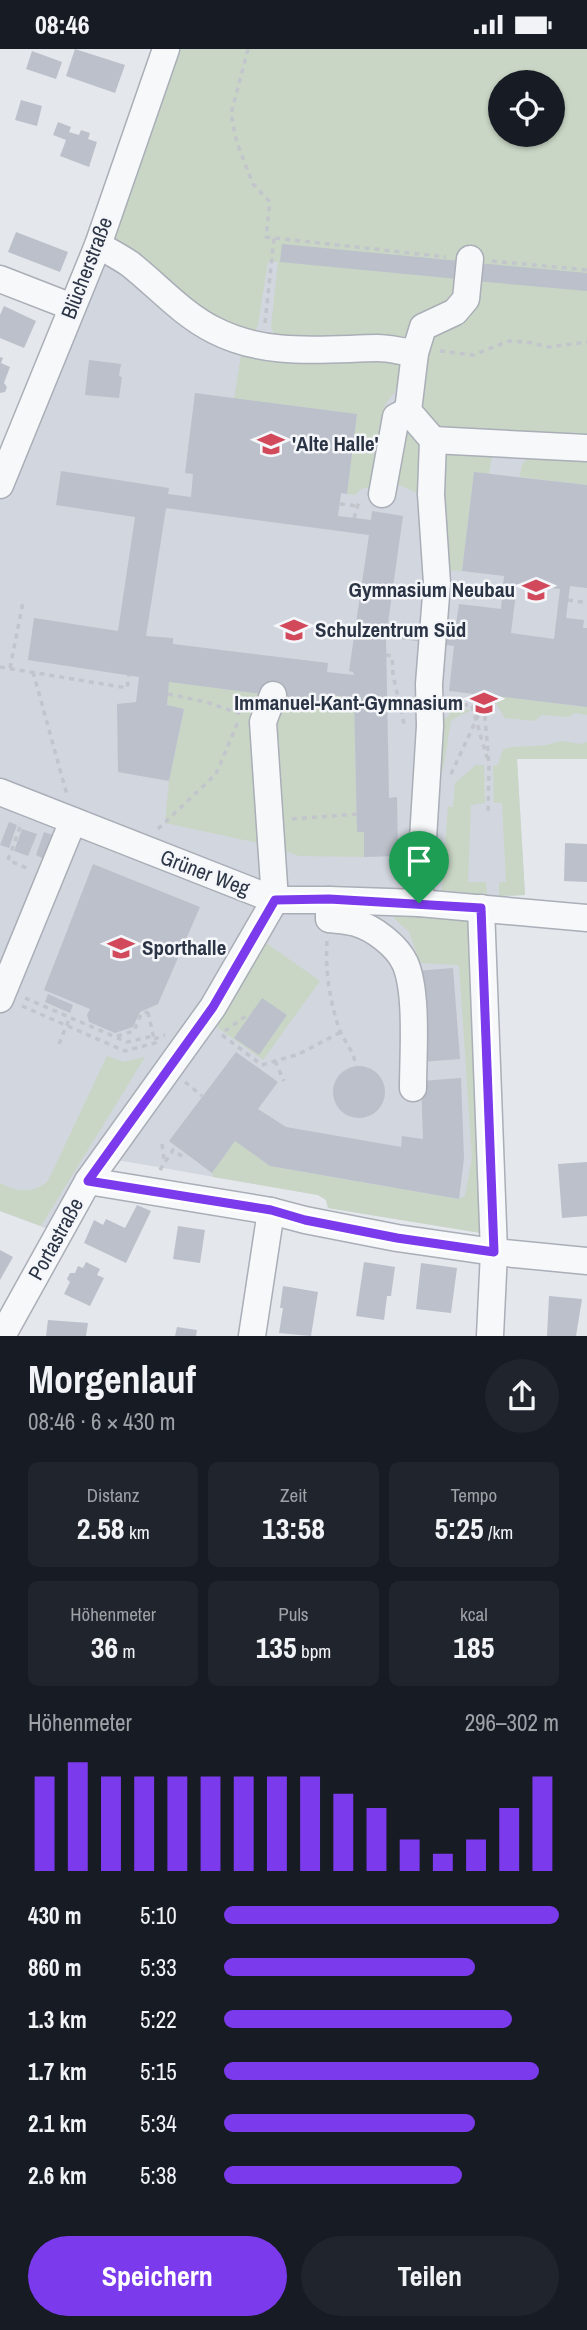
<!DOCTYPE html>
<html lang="de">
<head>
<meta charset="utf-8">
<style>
	body { margin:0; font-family:"Archivo Narrow",sans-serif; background:#20242c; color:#f1f3f6; height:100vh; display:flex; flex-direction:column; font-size:26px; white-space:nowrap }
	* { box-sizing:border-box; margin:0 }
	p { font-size:23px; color:#9ea1a6 }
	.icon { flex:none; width:38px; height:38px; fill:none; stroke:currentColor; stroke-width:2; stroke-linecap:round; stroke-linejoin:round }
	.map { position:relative; height:1287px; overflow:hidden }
	.sheet { display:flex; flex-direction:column; background:#171b24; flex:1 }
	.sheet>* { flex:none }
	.controls { position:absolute; left:488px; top:21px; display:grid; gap:14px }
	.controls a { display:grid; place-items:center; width:77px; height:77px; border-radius:50%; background:#171b24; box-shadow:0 2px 5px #0004; font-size:35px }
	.pin { position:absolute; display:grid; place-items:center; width:60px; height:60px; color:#fff; margin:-72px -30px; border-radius:50% 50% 50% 0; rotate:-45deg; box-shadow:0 0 7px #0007 }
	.pin .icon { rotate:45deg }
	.round { display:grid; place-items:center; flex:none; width:74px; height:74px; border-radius:37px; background:#20242c }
	.headline { display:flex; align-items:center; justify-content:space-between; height:119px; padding:0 28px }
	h1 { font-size:38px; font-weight:700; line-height:52px }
	.figures { display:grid; grid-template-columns:repeat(3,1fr); gap:10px; height:119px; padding:7px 28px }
	.figures div { display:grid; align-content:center; border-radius:10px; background:#20242c; text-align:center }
	.figures b { font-size:30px; font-weight:700 }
	.figures small { font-size:19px; font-weight:400 }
	.figures p { font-size:19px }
	.chart { height:196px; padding:14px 28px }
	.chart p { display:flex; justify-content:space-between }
	.chart svg { width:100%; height:126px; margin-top:7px; stroke:#7c3aed; stroke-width:6 }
	.button { display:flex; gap:14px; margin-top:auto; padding:14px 28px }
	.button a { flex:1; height:80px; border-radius:42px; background:#7c3aed; color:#fff; font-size:28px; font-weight:700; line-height:80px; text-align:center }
	.button a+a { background:#20242c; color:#f1f3f6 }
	ul { padding:0 28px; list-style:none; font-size:23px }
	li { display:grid; grid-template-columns:112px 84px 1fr; align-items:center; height:52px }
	li i { height:18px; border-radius:9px; background:#7c3aed }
	.status { display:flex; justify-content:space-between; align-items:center; height:49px; padding:0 35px; background:#171b24; direction:ltr }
	.status svg { height:19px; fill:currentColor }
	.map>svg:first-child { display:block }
	.built { fill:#d2d6de }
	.green { fill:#c9d6c5; fill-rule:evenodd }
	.building { fill:#bbc0ca; fill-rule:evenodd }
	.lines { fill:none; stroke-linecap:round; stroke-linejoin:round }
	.minor-casing { stroke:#a9aeb7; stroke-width:29 }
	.path { stroke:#c2c5cb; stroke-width:3.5; stroke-dasharray:5 5; stroke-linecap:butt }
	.minor { stroke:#f7f8fa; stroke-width:26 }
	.route-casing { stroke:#fff; stroke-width:14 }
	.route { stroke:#7c3aed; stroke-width:9 }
	.labels { text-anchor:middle; stroke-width:5; stroke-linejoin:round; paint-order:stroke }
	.street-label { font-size:21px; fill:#2b3445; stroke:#f4f6f9 }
	.poi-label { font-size:21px; font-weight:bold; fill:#2b3445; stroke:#f4f6f9; text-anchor:start }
</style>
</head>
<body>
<div class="status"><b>08:46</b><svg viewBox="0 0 49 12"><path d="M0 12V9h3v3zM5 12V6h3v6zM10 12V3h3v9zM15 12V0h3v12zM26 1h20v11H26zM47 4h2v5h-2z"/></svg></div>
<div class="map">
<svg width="587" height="1287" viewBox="0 0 587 1287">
	<rect width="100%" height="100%" fill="#e4e7ec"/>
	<polygon class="built" points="108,197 587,243 587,710 517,710 525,846 477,849 481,1184 328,1159 326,1151 318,1146 100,1108 56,1183 0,1162 0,452"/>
	<g class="green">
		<path d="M177 0H587V389L445 384 418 360 419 305 460 242 410 290 275 287 271 278 278 213H268L258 276 255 282 251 283 217 275 108 197ZM500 33H553V86H500Z"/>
		<polygon points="242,300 404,311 403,332 385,356 374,437 361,440 355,446 347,445 357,365 234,350"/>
		<path d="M406 382C432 387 420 427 417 444L397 435Z"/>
		<polygon points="458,403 492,407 489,425 474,423 462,522 444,521 441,414 447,406"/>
		<polygon points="528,409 587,409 587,436 520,428 522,415"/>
		<polygon points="169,633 323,653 324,645 354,649 357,782 364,783 364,808 299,807 272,797 165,774 169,732 184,661 167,656"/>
		<polygon points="496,647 587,658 587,666 575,664 569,668 542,666 534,672 505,669 496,655"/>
		<polygon points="450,658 471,661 451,671 443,722 432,721 435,671 449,668"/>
		<path d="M560 692 582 695 587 693V710H517L525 846 499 847V833H506L502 754H494L493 717 498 716 503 700C522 695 542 700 560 692Z"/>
		<polygon points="476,716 484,716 485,754 471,756 468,833 486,833 487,848 441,852 448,758 453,758 455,734"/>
		<polygon points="392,861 477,867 481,1184 328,1159 326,1151 318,1146 213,1128 212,1124 235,1092 270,1117 458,1150 465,1147 472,1109 459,916 420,914 409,883 394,869"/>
		<polygon points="262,891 320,932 263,1011 207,971"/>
		<path d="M107 1007 124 1013 145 1008 41 1177 0 1162V1134C16 1143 34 1145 48 1132Z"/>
	</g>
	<g class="building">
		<polygon points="75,0 125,16 115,44 66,27"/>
		<polygon points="32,2 62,13 56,30 26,20"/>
		<polygon points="21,51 42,57 37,77 15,71"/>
		<polygon points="58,73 71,78 69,83 79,86 81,81 90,84 88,90 97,93 89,118 60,107 66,91 53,86"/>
		<polygon points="16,183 68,203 60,223 8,203"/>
		<polygon points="282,195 460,212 458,230 280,213"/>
		<polygon points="478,214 587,224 587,242 476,232"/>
		<polygon points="4,257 36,272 24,299 0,289 0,266"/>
		<polygon points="0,308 3,309 1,314 10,318 4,334 7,338 5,343 0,344"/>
		<polygon points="89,311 121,315 119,327 122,328 119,349 85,346"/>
		<path d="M195 344 357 365 347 445 341 444 338 467 371 471 372 462 403 467 388 574 455 582 459 555 501 560 504 527 462 522 474 423 587 436V539L570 537 566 569 584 571 583 579H587V658L496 647V655L473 652 474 645 449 642 454 597 386 588 389 749 397 748 398 807 364 808V783H357L354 649 324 645 323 653 169 633 167 656 184 660 169 732 118 723 117 655 136 653 139 628 28 611 34 569 118 582 135 468 56 456 61 422 169 439 168 445 191 448 193 425 185 424ZM166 459 369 486 349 622 353 623 354 626 327 623 328 614 173 595V589L146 587ZM517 535 560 540 554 590 511 584Z"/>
		<polygon points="9,773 17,776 9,799 0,796"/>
		<polygon points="22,780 37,785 28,807 14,802"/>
		<polygon points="44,783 53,786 44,810 36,806"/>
		<polygon points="565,794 587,795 587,833 564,832"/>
		<polygon points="93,815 200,858 158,955 140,963 133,978 115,984 89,973 87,966 90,960 44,941"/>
		<polygon points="453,919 460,1010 421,1013 415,922"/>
		<polygon points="48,945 73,956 70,964 45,953"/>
		<polygon points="262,949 287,966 259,1006 234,989"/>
		<polygon points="236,1003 278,1033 258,1060 286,1078 401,1098 402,1087 423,1090 421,1032 461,1029 464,1109 459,1150 270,1117 235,1092 212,1124 169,1092"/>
		<circle cx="359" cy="1043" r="26"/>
		<polygon points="587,1113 587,1167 562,1169 558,1115"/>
		<polygon points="137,1156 151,1162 126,1214 84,1194 94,1171 103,1176 106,1170 125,1179"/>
		<polygon points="178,1177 205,1181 200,1214 173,1210"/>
		<polygon points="0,1201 13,1208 0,1231"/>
		<polygon points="86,1213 100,1220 97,1226 104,1229 90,1257 64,1245 70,1233 67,1230 70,1224 75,1224 78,1217 83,1219"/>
		<polygon points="364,1213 395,1218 391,1247 387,1247 384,1271 356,1267"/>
		<polygon points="421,1214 457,1219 451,1264 416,1260"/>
		<polygon points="283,1237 318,1243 311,1287 279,1284 283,1259 280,1259"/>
		<polygon points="549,1247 582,1250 576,1287 547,1287"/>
		<polygon points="48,1271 88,1274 86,1287 46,1287"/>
		<polygon points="177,1278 197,1281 196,1287 175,1287"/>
	</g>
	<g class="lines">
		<g class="minor-casing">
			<g id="minor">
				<path d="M98 196C108 202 120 208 130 215 158 237 182 265 214 281 266 308 322 300 378 299 390 299 403 303 415 304"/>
				<polyline points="0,230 72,258"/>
				<polyline points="433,391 587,399"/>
				<polyline points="0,436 98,196 166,0"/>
				<polyline points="382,445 396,368 408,362"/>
				<polyline points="0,743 275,851 329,851 419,854 587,869"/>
				<path d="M329 851V870C337 871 347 871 356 874 374 879 397 897 405 914 418 943 413 1006 413 1039"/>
				<polyline points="419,854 430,677 429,635 437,534 431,445 433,391 408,362 415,304 423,278 455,263 466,250 470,210"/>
				<polyline points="481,859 494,1203 490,1287"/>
				<polyline points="0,950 73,772"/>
				<polyline points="88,1132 271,1162 305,1171 397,1189 494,1203 587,1212"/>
				<polyline points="2,1287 88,1132 213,958 275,851 263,673 273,646"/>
				<polyline points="252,1287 271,1162"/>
			</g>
		</g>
		<g class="path">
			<polyline points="248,0 231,65 237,94 253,135 270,153 266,188 446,208"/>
			<polyline points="492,212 587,221"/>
			<polyline points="265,274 274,189"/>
			<polyline points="440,302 473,306 509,292 527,293 549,298 587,293"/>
			<polyline points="340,455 358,457"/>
			<polyline points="354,469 359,452"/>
			<polyline points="460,537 503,542"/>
			<polyline points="568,551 587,554"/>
			<polyline points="386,606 392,607 393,626 405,679"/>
			<polyline points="0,618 127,639 129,626"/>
			<polyline points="10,619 23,553"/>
			<polyline points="33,623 67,746"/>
			<polyline points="168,645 206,653 244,666"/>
			<polyline points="453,654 472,657 483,654"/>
			<polyline points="472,657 487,709"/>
			<polyline points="484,657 489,716 488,766"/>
			<polyline points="451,725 484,654"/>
			<polyline points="292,770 357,765"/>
			<polyline points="20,778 8,811 29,820"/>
			<polyline points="158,780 216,725 238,673"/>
			<path d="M327 892C325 922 330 954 340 982 346 995 354 1003 356 1017"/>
			<polyline points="25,949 127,993 153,987"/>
			<polyline points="22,957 125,1002 155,994 147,959"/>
			<polyline points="225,982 246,967"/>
			<polyline points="222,986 262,1016 299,1005 341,983"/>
			<polyline points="117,987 134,982 141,965 148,963"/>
			<polyline points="154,990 165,986"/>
			<polyline points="59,995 70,968"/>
			<polyline points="275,1012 284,1032"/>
			<polyline points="185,1033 202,1047"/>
			<polyline points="162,1095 164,1111"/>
			<polyline points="160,1121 173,1101 183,1108"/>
		</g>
		<use href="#minor" class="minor"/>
	</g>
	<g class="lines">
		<g class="route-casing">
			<polygon id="route" points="329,850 481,859 494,1203 397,1189 305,1171 271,1161 88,1132 213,958 275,851"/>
		</g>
		<use href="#route" class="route"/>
	</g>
	<defs>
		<g id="school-bare" transform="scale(2.1)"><path d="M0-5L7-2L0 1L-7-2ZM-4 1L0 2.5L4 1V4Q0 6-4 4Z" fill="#d1495b" stroke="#f4f6f9" stroke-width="2.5" paint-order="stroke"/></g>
	</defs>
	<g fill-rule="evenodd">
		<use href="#school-bare" x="271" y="395"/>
		<use href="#school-bare" x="536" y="541"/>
		<use href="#school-bare" x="294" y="581"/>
		<use href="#school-bare" x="484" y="654"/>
		<use href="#school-bare" x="121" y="899"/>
	</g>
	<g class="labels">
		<g class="street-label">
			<text transform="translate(87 219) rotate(-69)" y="7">Blücherstraße</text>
			<text transform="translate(205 824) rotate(21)" y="7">Grüner Weg</text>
			<text transform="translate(56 1190) rotate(-61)" y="7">Portastraße</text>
		</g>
		<g class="poi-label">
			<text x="292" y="402">'Alte Halle'</text>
			<text x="515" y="548" text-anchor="end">Gymnasium Neubau</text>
			<text x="315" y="588">Schulzentrum Süd</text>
			<text x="463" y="661" text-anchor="end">Immanuel-Kant-Gymnasium</text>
			<text x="142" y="906">Sporthalle</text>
		</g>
	</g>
</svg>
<div class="controls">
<a><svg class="icon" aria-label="locate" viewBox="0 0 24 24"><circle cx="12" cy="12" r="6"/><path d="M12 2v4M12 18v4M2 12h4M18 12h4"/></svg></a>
</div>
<div class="pin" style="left:419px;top:854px;background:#1e9e55"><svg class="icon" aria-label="arrive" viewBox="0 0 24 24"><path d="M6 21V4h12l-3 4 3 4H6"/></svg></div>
</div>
<section class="sheet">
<div class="headline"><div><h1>Morgenlauf</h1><p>08:46 · 6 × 430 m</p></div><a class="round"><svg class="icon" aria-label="share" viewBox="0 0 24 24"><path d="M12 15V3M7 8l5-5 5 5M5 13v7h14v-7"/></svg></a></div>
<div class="figures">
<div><p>Distanz</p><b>2.58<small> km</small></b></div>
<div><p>Zeit</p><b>13:58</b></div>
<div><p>Tempo</p><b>5:25<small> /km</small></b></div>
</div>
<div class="figures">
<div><p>Höhenmeter</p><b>36<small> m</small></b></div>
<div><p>Puls</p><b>135<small> bpm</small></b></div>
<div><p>kcal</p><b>185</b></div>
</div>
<div class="chart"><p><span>Höhenmeter</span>296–302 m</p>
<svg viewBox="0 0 160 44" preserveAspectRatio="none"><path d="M5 44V11M15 44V6M25 44V11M35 44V11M45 44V11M55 44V11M65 44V11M75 44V11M85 44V11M95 44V17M105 44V22M115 44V33M125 44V38M135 44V33M145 44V22M155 44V11"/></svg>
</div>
<ul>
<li><b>430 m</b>5:10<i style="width:100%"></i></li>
<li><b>860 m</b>5:33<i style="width:75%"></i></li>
<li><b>1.3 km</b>5:22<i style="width:86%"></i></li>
<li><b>1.7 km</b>5:15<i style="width:94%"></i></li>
<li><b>2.1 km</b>5:34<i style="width:75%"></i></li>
<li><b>2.6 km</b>5:38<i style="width:71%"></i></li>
</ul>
<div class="button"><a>Speichern</a><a>Teilen</a></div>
</section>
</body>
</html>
